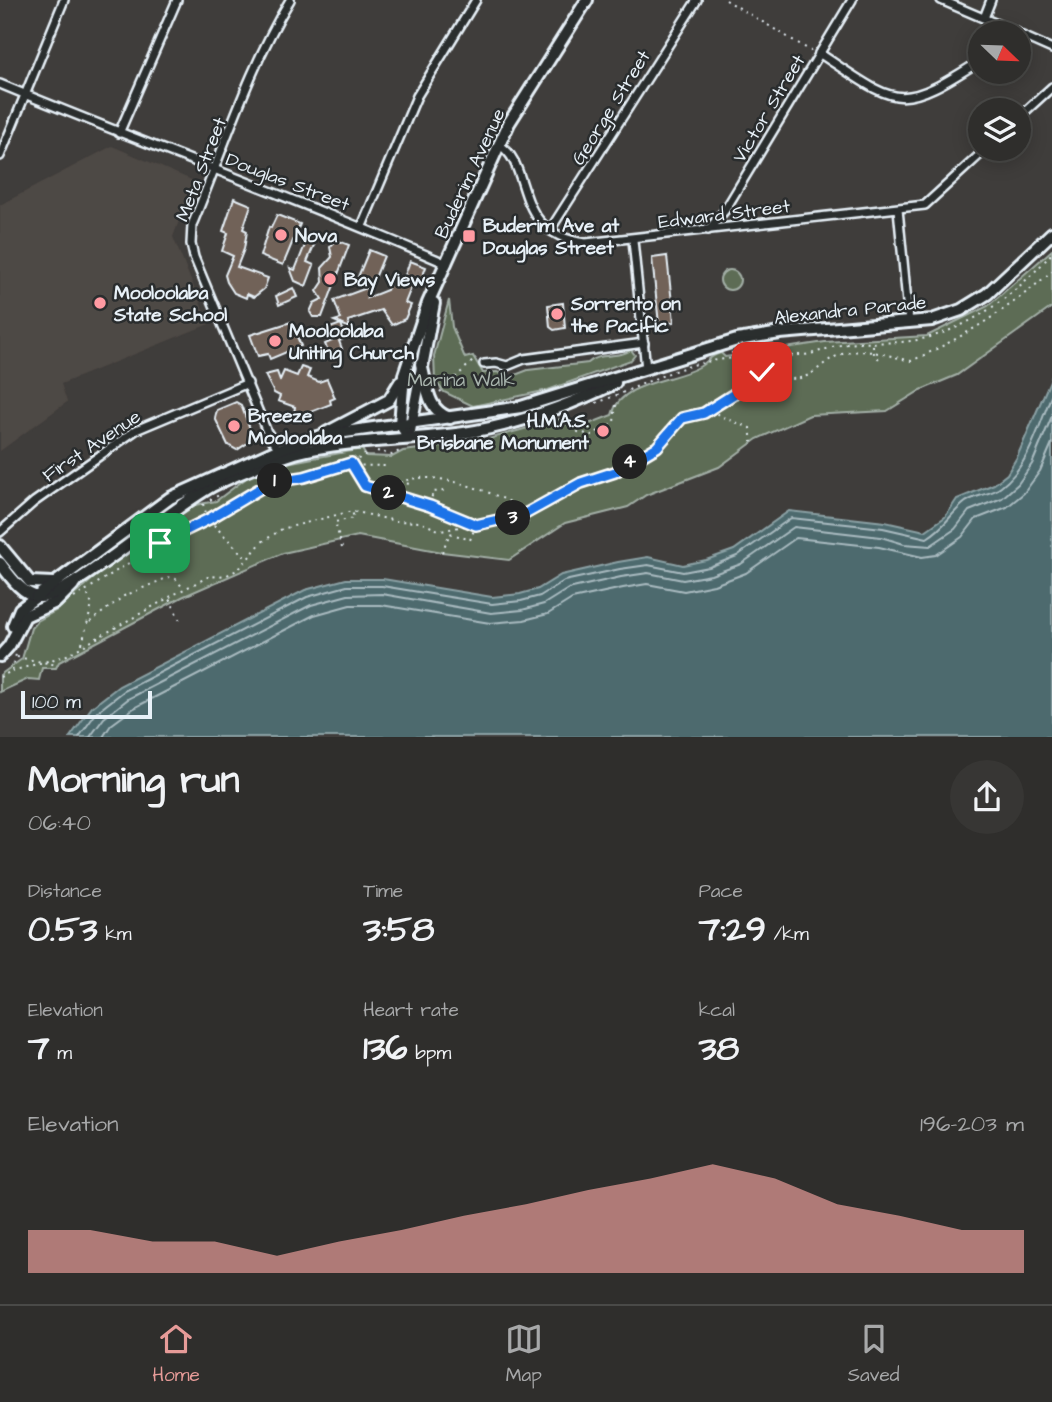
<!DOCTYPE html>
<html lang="en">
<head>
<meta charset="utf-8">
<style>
	body { margin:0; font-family:"Architects Daughter",sans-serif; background:#373634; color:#f1f3f6; height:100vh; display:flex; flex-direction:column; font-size:26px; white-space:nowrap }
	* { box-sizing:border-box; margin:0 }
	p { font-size:23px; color:#a7a8a9 }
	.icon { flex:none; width:38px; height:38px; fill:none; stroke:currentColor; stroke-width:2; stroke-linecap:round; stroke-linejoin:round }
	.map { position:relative; height:737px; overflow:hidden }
	.panel { display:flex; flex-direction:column; background:#2f2e2c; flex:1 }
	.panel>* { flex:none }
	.needle { width:46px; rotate:113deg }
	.buttons { position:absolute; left:968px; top:21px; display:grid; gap:14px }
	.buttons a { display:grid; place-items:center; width:63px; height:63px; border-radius:50%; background:#2f2e2c; box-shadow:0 4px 18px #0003,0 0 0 2px #4a4a48; font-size:35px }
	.scale { position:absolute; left:21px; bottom:18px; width:131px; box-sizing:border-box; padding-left:7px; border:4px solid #e8f1f8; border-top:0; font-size:19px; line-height:24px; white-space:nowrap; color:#e8f1f8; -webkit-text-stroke:5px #2a2d2e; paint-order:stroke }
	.pin { position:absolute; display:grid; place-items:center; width:60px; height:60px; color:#fff; margin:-30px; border-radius:14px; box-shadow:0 4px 10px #0006 }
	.km { position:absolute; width:35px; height:35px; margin:-18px; border-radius:50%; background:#222; color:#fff; font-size:19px; line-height:35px; text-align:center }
	.round { display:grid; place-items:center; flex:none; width:74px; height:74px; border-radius:37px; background:#373634 }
	.head { display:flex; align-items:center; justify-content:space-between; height:119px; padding:0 28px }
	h1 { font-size:38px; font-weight:800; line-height:52px }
	.figures { display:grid; grid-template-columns:repeat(3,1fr); gap:10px; height:119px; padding:7px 28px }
	.figures div { display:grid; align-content:center }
	.figures b { font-size:35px; font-weight:800 }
	.figures small { font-size:19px; font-weight:400 }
	.figures p { font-size:19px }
	.chart { height:196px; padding:14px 28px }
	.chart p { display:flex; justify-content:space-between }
	.chart svg { width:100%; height:126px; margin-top:7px; fill:#e69b98; opacity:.7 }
	.tabs { display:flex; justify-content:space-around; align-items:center; height:98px; border-top:2px solid #4a4a48; background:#2f2e2c; font-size:19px; color:#a7a8a9 }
	.tabs a { display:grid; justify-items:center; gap:4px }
	.tabs .selected { color:#e69b98 }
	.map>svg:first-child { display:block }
	.built { fill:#4e4844 }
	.green { fill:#5d6c54; stroke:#a2aea6; stroke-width:2 }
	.water { fill:#4d6b6e; stroke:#8ba1a5; stroke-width:2 }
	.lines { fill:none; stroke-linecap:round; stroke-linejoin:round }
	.shore { stroke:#aabbc1; stroke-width:2 }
	.building { fill:#716258; stroke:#e8f1f8; stroke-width:2 }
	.minor-casing { stroke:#e8f1f8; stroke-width:12 }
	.secondary-casing { stroke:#e8f1f8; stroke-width:16 }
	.primary-casing { stroke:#e8f1f8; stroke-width:16 }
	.path { stroke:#e8f1f8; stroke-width:2; stroke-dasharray:2 5; stroke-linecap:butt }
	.minor { stroke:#2a2d2e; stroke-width:7 }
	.secondary { stroke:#2a2d2e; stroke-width:10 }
	.primary { stroke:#2a2d2e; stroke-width:10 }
	.route-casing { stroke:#fff; stroke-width:14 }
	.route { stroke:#1a73e8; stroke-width:9 }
	.poi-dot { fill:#ff9aa2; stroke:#2a2d2e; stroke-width:2.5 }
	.labels { text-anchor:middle; stroke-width:5; stroke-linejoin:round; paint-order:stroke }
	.street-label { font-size:19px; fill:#e8f1f8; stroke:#2a2d2e }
	.poi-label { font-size:19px; font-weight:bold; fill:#e8f1f8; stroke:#2a2d2e; text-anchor:start }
	.park-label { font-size:19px; fill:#a9b5ae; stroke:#2a2d2e }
</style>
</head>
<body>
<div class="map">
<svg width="1052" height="737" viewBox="0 0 1052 737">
	<rect width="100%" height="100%" fill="#3f3d3b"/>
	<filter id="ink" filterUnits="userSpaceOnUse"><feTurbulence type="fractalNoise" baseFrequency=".0143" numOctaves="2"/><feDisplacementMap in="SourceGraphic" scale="14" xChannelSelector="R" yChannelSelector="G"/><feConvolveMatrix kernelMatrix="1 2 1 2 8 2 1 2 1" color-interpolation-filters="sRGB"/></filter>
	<g filter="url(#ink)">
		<polygon class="built" points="112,146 194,181 173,237 209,324 61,384 67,402 0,451 0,205"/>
		<g class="green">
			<path d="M1052 250V307L957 375 921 390 887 411 810 415 757 439 719 467 646 495 628 507 565 523 509 560 442 552 358 536 283 553 182 597 59 662 56 668H42L39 680 28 679 0 692V675L22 659 31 628 37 621 57 610 117 558 184 507 216 501 249 476 281 464 362 449 366 456 392 457 403 451 478 442 560 419 570 426 583 418 581 427 612 415C621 381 673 382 699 367 708 362 710 355 721 353L725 357 825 342 927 336 988 306Z"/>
			<circle cx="730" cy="280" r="10"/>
			<path d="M449 300 452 327 465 358 473 356 483 373 497 372 510 377 528 370 588 363C599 352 618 359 631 350L635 355 631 360 548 390 473 406 444 392 435 381 434 356Z"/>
		</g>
		<polygon class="water" points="1052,376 1052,737 70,737 92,707 119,686 305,590 346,579 383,579 492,597 520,594 538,589 561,575 618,562 648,557 683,565 706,560 734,550 789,511 885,522 925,531 945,517 957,499 994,484 1007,474 1017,457"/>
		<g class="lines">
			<g class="shore">
				<path d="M79 737 97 712 124 691 307 597 347 586H382L492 604 521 601 540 596 564 581 620 569 648 565 683 572 709 567 737 556 791 518 883 528 927 538C945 527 948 517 962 505 973 494 990 496 1001 487 1029 466 1039 425 1052 394"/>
				<polyline points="90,737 104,718 128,699 311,605 348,595 382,594 491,613 522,610 544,604 568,589 621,577 648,573 683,580 711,575 741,564 794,527 881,537 904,544 930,546 955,529 969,511 1002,498 1018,484 1032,464 1052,416"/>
				<polyline points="103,737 111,725 134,708 314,615 350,605 381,605 490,623 524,620 548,614 572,599 623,588 647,584 684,591 714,585 746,573 796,538 879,547 922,557 936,555 962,537 976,519 1007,507 1024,493 1040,471 1052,443"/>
			</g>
		</g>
		<g class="building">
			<polygon points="234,198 251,205 243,229 247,231 244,249 237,267 268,278 264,289 254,297 247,294 246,298 234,293 227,282 225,275 233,256 222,251 228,233 223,231"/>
			<polygon points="277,215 300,224 283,265 260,256 269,227 271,228"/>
			<polygon points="309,235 317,238 307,262 314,265 306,286 295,281 290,268 295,270"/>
			<polygon points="336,240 349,245 322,317 313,317 310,312 314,303 322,299 317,291 323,282 322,268 332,257 330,247"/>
			<polygon points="369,250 384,256 373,283 358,277"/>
			<polygon points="667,256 674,322 659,324 652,258"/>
			<polygon points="410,261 426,267 419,286 413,283 405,303 411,305 405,319 392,325 381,310 348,321 350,328 334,321 341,319 334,300 372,286 367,298 387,290 390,283 397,282 400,277 404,278"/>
			<polygon points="293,288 297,297 279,305 276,296"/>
			<polygon points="563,303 565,328 554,330 550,327 548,305"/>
			<polygon points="291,322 301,346 270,359 268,354 258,356 250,335"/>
			<polygon points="341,324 346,338 339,341 342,349 329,354 325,344 332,341 327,329"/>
			<polygon points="301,367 310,370 307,377 319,382 327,379 335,398 330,400 331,404 303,415 300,422 293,419 295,407 278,401 280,396 274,393 265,375 277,372 280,380 284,371 297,376"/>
			<polygon points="236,402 241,405 252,434 249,442 237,450 228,445 215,418 217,410"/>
		</g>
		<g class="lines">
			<g class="minor-casing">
				<g id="minor">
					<polyline points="941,0 1018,33"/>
					<polyline points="984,18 991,0"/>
					<polyline points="1018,34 1052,49"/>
					<path d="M819 53C898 105 897 114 980 61"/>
					<path d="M0 84C149 146 299 199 447 264"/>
					<polyline points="1018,118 1052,87"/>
					<polyline points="119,133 177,0"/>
					<path d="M498 144C535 165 509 233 586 243L925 205 986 149"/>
					<polyline points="0,156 64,0"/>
					<polyline points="898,209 909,323"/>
					<polyline points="362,226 417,96 476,0"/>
					<polyline points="550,230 697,0"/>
					<polyline points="708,230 725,210 852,0"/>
					<polyline points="633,240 646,369"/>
					<polyline points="484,364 496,363 507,366 524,359 644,343"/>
					<path d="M281 452 267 432 194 257 191 244 192 225C223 151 248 69 290 0"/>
					<polyline points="0,532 34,502 136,430 248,383"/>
				</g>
			</g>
			<g class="secondary-casing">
				<g id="secondary">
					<polyline points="410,431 434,303"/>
					<polyline points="326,433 389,400 400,382"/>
					<polyline points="409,438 400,424 404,375 428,303 509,123 587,0"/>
					<polyline points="13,626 20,609 36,597"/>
					<polyline points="0,656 9,646 25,616 56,602 73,585"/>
				</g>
			</g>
			<g class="primary-casing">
				<g id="primary">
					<path d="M421 364C427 386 427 411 450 418"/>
					<polyline points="0,546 30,582 53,583"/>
					<path d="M0 563C9 575 22 595 39 597 67 600 177 502 216 484 241 472 269 461 295 453 350 439 409 441 464 433 516 425 568 406 615 383"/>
					<polyline points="36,597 170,498 277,450 324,435 521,407 737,340 780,333 932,320 961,310 987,294 1052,233"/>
				</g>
			</g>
			<g class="path">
				<polyline points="726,0 811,51"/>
				<polyline points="1052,293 1052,295"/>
				<polyline points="873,345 874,354 880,360"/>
				<polyline points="731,353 737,352 738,357"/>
				<polyline points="747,360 764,375"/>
				<polyline points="440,392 476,358"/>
				<path d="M596 403C631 391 665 371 701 363 734 356 766 357 800 355 815 355 828 347 841 345 864 341 888 344 911 341 966 333 1017 294 1052 253"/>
				<polyline points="713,408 720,416 750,428 752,442"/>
				<polyline points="569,420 578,432 592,435 614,422 616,404"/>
				<polyline points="377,451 392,455 401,450"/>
				<path d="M351 463 365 486 430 506 476 525 529 513 581 483 615 472 657 447 682 418 704 413 764 375C822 390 812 358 851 352 872 349 890 356 911 361 963 338 1009 309 1052 271"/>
				<polyline points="352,463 366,454"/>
				<polyline points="386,481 410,484"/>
				<path d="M400 483C429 466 504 495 529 513"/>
				<polyline points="210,500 221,494"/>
				<polyline points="203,504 208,519"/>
				<polyline points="430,504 433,492 444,491"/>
				<polyline points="525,515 528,523"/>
				<polyline points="209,520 247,559"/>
				<polyline points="342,548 335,522 354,518 352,511"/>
				<polyline points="442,552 450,533 470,540 476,525"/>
				<polyline points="74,598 160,543 208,520 271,482 304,477 337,465 386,466"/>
				<polyline points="170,599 181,623"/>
				<polyline points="90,622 124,596 169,577 176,579 183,588"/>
				<polyline points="82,644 92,605 87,593"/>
				<polyline points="17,657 57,665"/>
				<polyline points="12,671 65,656 184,589 208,577 227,575 239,569 262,542 282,529 352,511 396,521 420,522 441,531 472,524"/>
				<polyline points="0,677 12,671 16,654"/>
			</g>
			<use href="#minor" class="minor"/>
			<use href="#secondary" class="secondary"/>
			<use href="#primary" class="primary"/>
		</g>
	</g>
	<g class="lines" filter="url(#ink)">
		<g class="route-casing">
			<polyline id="route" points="160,543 209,519 271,482 304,477 351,463 365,486 430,506 476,525 525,514 581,483 615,472 657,447 682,418 704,413 764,375 762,372"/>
		</g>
		<use href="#route" class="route"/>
	</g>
	<g class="poi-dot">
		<circle cx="281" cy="235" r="7"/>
		<rect x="462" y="229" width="14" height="14" rx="3.5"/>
		<circle cx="330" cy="279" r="7"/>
		<circle cx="100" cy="303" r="7"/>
		<circle cx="557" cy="314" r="7"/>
		<circle cx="275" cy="341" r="7"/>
		<circle cx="234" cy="426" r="7"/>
		<circle cx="603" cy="431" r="7"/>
	</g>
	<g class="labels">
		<g class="street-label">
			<text transform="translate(610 107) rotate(-58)" y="7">George Street</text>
			<text transform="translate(768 108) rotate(-59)" y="7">Victor Street</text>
			<text transform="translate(200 169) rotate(-69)" y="7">Meta Street</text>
			<text transform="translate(469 173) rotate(-65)" y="7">Buderim Avenue</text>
			<text transform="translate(288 181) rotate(21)" y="7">Douglas Street</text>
			<text transform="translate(724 213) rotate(-7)" y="7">Edward Street</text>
			<text transform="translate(850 309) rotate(-6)" y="7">Alexandra Parade</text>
			<text transform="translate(91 445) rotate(-34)" y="7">First Avenue</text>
		</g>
		<g class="poi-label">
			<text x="483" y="232">Buderim Ave at<tspan x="483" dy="22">Douglas Street</tspan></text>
			<text x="295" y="242">Nova</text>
			<text x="344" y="286">Bay Views</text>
			<text x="114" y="299">Mooloolaba<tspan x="114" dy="22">State School</tspan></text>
			<text x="571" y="310">Sorrento on<tspan x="571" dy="22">the Pacific</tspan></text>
			<text x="289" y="337">Mooloolaba<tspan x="289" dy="22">Uniting Church</tspan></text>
			<text x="248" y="422">Breeze<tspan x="248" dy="22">Mooloolaba</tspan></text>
			<text x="589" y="427" text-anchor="end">H.M.A.S.<tspan x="589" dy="22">Brisbane Monument</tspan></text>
		</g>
		<g class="park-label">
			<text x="461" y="386">Marina Walk</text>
		</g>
	</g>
</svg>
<div class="buttons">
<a><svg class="needle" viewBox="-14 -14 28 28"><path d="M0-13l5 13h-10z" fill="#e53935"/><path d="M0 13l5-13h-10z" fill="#a7a8a9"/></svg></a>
<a><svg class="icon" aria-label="layers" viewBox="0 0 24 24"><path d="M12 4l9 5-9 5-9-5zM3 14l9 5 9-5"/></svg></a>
</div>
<div class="scale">100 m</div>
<div class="pin" style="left:160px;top:543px;background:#1e9e55"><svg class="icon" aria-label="arrive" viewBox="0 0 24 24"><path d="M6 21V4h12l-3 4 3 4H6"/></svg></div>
<div class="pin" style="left:762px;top:372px;background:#d93025"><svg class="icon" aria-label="check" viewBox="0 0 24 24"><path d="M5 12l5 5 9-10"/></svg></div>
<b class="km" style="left:275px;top:481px">1</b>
<b class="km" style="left:389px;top:493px">2</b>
<b class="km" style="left:513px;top:518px">3</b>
<b class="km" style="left:630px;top:462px">4</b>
</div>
<section class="panel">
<div class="head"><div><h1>Morning run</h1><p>06:40</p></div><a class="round"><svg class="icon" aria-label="share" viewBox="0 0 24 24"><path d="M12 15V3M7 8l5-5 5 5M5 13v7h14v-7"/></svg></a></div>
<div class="figures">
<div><p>Distance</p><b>0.53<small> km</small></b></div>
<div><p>Time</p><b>3:58</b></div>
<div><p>Pace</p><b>7:29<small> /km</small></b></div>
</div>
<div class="figures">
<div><p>Elevation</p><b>7<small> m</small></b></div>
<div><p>Heart rate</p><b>136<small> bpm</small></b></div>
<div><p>kcal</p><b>38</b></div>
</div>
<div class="chart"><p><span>Elevation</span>196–203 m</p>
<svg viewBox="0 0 160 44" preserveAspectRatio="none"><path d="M0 44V29L10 29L20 33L30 33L40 38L50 33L60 29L70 24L80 20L90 15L100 11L110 6L120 11L130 20L140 24L150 29L160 29V44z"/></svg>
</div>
</section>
<nav class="tabs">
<a class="selected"><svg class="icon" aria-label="home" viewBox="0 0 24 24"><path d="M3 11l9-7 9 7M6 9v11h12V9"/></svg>Home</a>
<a><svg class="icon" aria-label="map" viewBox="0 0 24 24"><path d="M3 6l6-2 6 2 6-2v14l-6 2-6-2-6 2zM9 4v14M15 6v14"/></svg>Map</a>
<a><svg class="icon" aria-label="saved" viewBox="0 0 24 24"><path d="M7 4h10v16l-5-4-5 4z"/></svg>Saved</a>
</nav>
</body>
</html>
